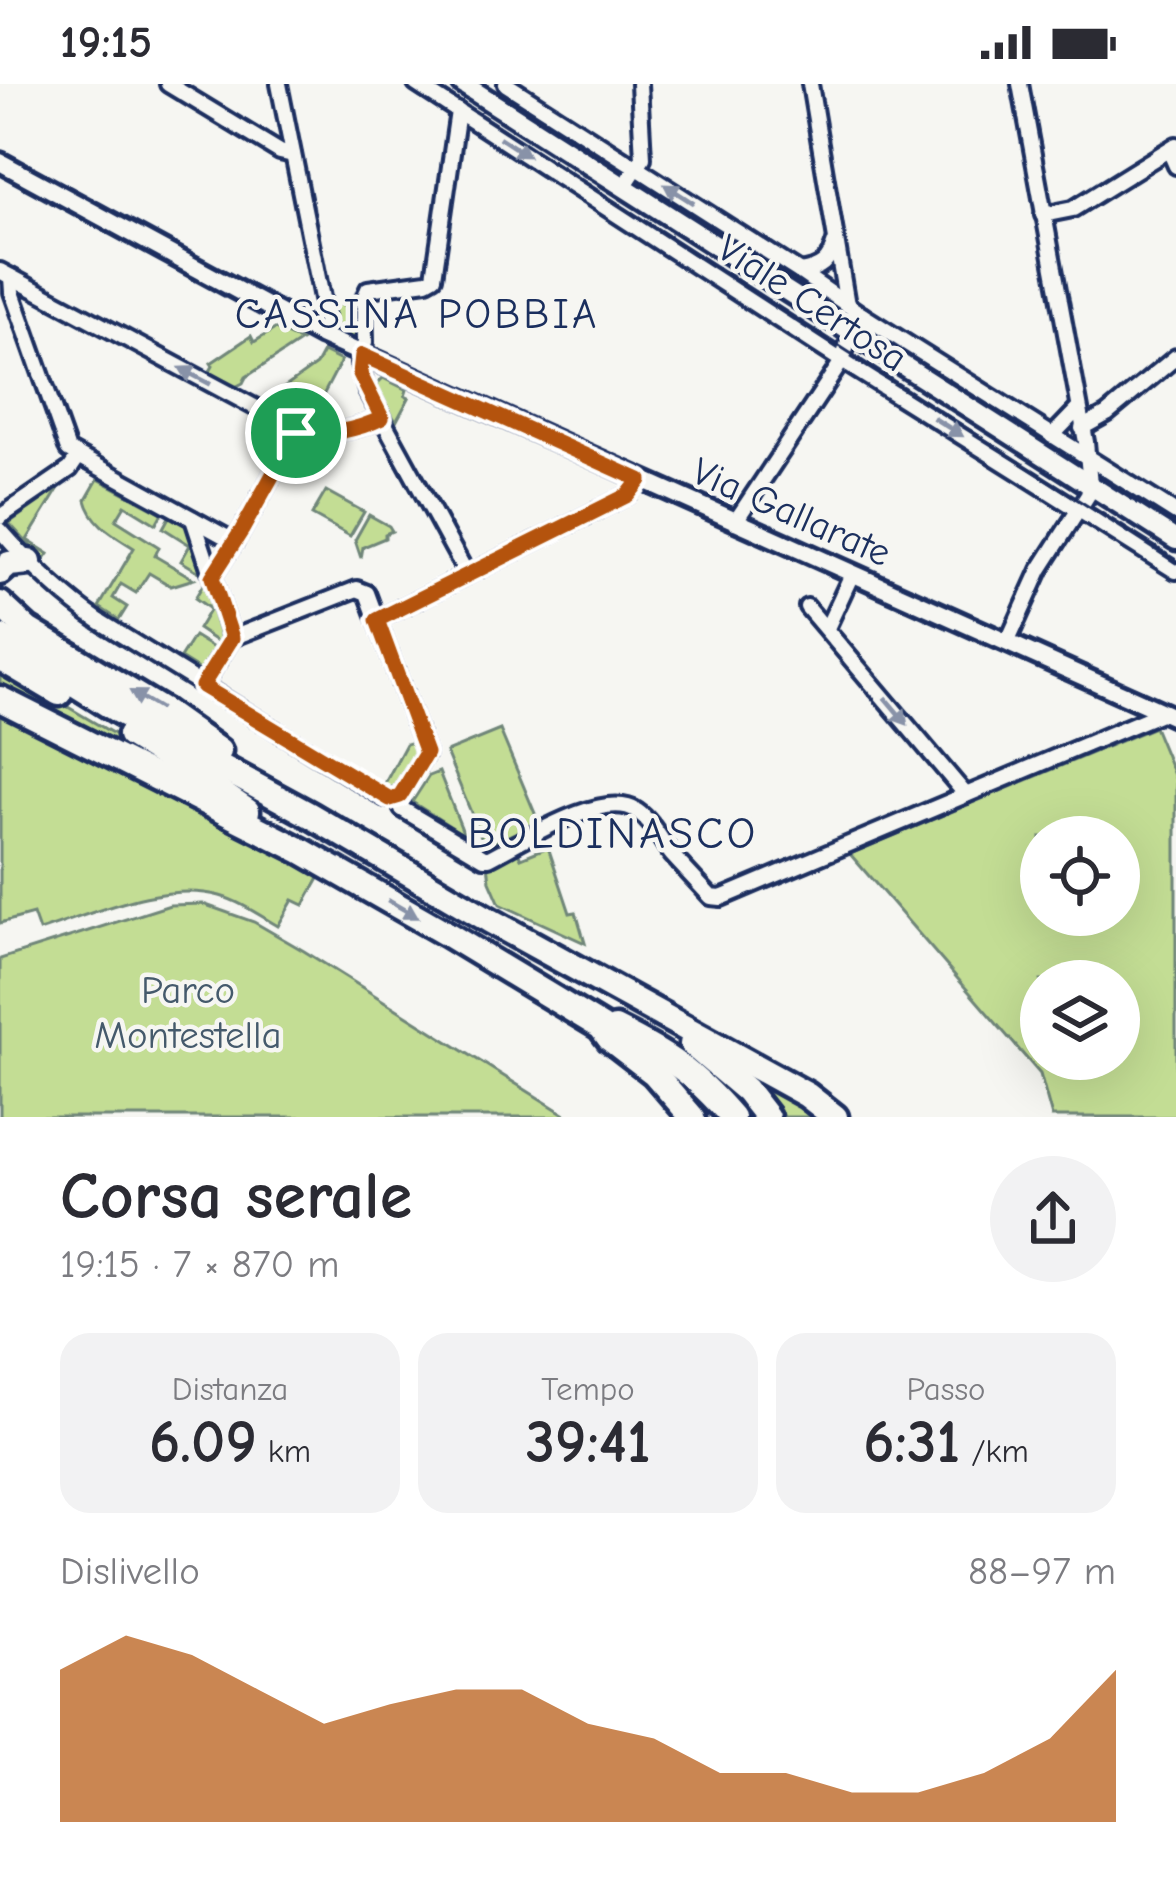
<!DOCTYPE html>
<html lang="it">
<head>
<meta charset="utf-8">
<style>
	body { margin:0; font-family:"Comic Neue",sans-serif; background:#f2f2f3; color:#2b2b33; height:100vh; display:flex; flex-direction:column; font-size:45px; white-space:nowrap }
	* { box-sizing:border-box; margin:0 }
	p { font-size:39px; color:#7c7c81 }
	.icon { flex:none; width:66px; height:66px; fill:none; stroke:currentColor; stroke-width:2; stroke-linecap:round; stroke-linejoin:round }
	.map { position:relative; height:1033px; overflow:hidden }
	.drawer { display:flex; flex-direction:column; background:#fff; flex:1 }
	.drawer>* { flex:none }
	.tools { position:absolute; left:1020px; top:732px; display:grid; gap:24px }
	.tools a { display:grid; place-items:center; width:120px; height:120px; border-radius:50%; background:#fff; box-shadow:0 12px 48px #0002; font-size:60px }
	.pin { position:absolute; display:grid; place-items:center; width:102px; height:102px; color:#fff; margin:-51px; border:6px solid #fff; border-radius:50%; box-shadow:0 3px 12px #0007 }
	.round { display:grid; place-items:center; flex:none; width:126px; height:126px; border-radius:63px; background:#f2f2f3 }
	.summary { display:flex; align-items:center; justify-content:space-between; height:204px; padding:0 60px }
	h1 { font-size:66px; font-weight:800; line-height:90px }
	.stats { display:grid; grid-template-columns:repeat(3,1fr); gap:18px; height:204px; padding:12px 60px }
	.stats div { display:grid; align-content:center; border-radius:30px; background:#f2f2f3; text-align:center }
	.stats b { font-size:60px; font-weight:800 }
	.stats small { font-size:33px; font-weight:400 }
	.stats p { font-size:33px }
	.chart { height:336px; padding:24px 60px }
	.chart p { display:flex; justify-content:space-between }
	.chart svg { width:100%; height:216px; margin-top:12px; fill:#b45309; opacity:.7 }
	.status { display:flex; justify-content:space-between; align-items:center; height:84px; padding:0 60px; background:#fff; direction:ltr }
	.status svg { height:33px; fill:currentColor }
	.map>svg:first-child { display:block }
	.green { fill:#c3dd94; stroke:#6f8679; stroke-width:3; fill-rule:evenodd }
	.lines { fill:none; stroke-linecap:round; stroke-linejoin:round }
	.minor-casing { stroke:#1b2f5e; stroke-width:22 }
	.tertiary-casing { stroke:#1b2f5e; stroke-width:26 }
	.secondary-casing { stroke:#1b2f5e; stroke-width:27 }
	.trunk-casing { stroke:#1b2f5e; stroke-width:33 }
	.minor { stroke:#f6f6f2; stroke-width:14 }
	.tertiary { stroke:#f6f6f2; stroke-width:16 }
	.secondary { stroke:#f6f6f2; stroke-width:18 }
	.trunk { stroke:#f6f6f2; stroke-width:24 }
	.tram { stroke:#1b2f5e; stroke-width:3 }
	.oneway { fill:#8892a8 }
	.route-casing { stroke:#fff; stroke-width:24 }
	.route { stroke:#b45309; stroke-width:15 }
	.labels { text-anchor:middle; stroke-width:9; stroke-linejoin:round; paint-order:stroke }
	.street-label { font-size:39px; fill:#1b2f5e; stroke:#f6f6f2 }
	.park-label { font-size:39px; fill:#455a6c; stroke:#f6f6f2 }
	.neighbourhood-label { font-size:42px; letter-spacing:3px; fill:#1b2f5e; stroke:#f6f6f2 }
	.quarter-label { font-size:45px; letter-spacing:3px; fill:#1b2f5e; stroke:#f6f6f2 }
</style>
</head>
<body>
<div class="status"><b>19:15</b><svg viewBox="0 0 49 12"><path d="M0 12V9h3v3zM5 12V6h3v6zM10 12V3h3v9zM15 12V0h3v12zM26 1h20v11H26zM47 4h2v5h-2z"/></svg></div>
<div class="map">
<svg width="1176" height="1033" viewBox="0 0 1176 1033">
	<rect width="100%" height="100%" fill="#f6f6f2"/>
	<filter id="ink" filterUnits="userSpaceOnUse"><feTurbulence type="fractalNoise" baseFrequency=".00833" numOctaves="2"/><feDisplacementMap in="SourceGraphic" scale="24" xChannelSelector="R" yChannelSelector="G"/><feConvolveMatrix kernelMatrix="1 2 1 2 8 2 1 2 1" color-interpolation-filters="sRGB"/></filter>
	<g filter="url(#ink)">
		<g class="green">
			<polygon points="340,220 356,226 358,257 338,248 333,222"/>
			<polygon points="275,245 301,257 246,293 243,299 235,303 209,289 213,282 211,279 251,252 254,258"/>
			<polygon points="323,268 341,277 307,342 263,319 316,281"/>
			<polygon points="383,294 407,306 405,312 409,314 396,338 376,301"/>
			<path d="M98 395 162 429 156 440 125 421 116 436 159 463 155 472 194 495 171 502 149 489 136 509 121 500 113 514 127 523 119 536 99 523 134 464C114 451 92 440 86 416Z"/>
			<polygon points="59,404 27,456 49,470 44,477 9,439"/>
			<polygon points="326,407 364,428 350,452 312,431"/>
			<polygon points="369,431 389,442 392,447 385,450 385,454 363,463 361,474 355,456"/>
			<polygon points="169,433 186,442 201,489 181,477 190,461 163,444"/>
			<polygon points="204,499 221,555 219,559 198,545 210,525 195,514"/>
			<polygon points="194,552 215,565 201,587 180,574"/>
			<polygon points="0,583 192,696 191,698 0,601"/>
			<path d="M0 629 93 671 322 789 304 821 293 816 278 842C259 831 241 818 220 812 164 796 92 830 39 847L33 830 0 839Z"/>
			<path d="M1154 643 1176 696V1033H1052L1040 990 850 770ZM1041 753H1119V831H1041ZM1041 897H1119V975H1041Z"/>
			<polygon points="500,646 539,739 485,762 446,668"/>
			<polygon points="412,658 417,669 394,707 384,701 406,660"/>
			<polygon points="439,688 464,751 412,718 429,692"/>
			<polygon points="548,763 570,829 576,828 585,859 500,820 490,797 488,780 517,766 521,774"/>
			<polygon points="203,820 254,838 304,867 569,1033 0,1033 0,875 170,821"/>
			<polygon points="730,980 819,1033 776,1033"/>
		</g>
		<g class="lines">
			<g class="minor-casing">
				<g id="minor">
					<polyline points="168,0 280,68 293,71"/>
					<polyline points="279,0 326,234 322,252"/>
					<polyline points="416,0 842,277 1176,487"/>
					<polyline points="506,0 800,188 862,231 1176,429"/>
					<polyline points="810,0 847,221"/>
					<polyline points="458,27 434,193 427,197 368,205 364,214 365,258 359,280 367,307 462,481 462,493"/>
					<polyline points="1169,66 1176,82"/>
					<polyline points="624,103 643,74 639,0"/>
					<polyline points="1043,131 1073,125 1176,61"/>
					<polyline points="0,187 290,342 296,349"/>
					<path d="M800 188C821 185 829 178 835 158"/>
					<polyline points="11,193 12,208 68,366 235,458"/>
					<polyline points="1082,344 1107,330 1176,273"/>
					<path d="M296 349C323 353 357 346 382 334"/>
					<polyline points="1052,352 1078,325"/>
					<polyline points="0,433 70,385 78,373"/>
					<polyline points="193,435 232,554"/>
					<polyline points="735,438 842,277 851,249 862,231"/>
					<path d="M0 446C30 480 62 512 99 537L385 714 400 712"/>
					<polyline points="212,493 242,446 296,349"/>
					<polyline points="807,523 966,711"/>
					<polyline points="377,536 628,411 640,396"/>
					<polyline points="827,544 852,490"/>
					<polyline points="232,554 357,505 367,509 426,669 400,712"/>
					<polyline points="1007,559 1040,486 1088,411 1090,401 1086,358 1020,0"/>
					<polyline points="203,601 232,554"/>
					<path d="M400 712 402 725 484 774H489C521 758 604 704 637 727 653 738 661 757 672 771 685 785 698 799 711 813L721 814 1163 628"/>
				</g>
			</g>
			<g class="tertiary-casing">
				<polyline id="tertiary" points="0,78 322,252 1176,634"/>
			</g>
			<g class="secondary-casing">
				<polyline id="secondary" points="463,0 1176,456"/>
			</g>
			<g class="trunk-casing">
				<g id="trunk">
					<polyline points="0,488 9,480 29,478"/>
					<polyline points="0,520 28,546 164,628 219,667"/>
					<polyline points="0,553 120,628 310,731 489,836 807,1011 835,1033"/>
					<polyline points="0,574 59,609"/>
					<polyline points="0,615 302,767 447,850 601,943 610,955 654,989 692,1033"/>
					<polyline points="130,651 178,680 247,727"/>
					<path d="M615 945C669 972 692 987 732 1033"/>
					<polyline points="692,960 746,1006 767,1033"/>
				</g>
			</g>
			<use href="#minor" class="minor"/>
			<use href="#tertiary" class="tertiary"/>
			<use href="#secondary" class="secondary"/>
			<use href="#trunk" class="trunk"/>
			<polyline class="tram" points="433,0 1176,479"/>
		</g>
		<defs><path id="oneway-solid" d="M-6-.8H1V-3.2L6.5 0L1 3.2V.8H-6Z" transform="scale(3)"/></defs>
		<g class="oneway">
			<use href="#oneway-solid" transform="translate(514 63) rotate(33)"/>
			<use href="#oneway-solid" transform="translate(679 110) rotate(-147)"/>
			<use href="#oneway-solid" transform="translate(195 292) rotate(-152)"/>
			<use href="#oneway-solid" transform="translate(948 343) rotate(32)"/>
			<use href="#oneway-solid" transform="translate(145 616) rotate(-149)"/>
			<use href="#oneway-solid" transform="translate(896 627) rotate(50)"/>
			<use href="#oneway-solid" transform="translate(403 825) rotate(30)"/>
		</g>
	</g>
	<g class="lines" filter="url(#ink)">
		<g class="route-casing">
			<path id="route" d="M362 271 640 396 628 411 377 536 426 669 400 712 390 715 202 602 232 554 212 493 242 446 296 349C323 353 358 346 382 334L360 290Z"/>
		</g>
		<use href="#route" class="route"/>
	</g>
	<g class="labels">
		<g class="street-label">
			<text transform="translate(813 218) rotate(33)" y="14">Viale Certosa</text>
			<text transform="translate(792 427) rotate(24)" y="14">Via Gallarate</text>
		</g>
		<g class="park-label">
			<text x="188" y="919">Parco<tspan x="188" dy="45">Montestella</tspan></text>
		</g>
		<g class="neighbourhood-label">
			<text x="417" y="244">CASSINA POBBIA</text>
		</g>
		<g class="quarter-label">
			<text x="613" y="764">BOLDINASCO</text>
		</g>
	</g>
</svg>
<div class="tools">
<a><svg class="icon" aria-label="locate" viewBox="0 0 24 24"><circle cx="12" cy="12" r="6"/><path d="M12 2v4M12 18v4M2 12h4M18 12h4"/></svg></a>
<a><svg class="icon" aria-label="layers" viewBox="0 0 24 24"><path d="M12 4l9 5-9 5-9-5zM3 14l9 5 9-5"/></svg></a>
</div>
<div class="pin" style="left:296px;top:349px;background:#1e9e55"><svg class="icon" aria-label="arrive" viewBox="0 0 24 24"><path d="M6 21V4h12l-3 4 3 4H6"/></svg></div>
</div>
<section class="drawer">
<div class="summary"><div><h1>Corsa serale</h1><p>19:15 · 7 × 870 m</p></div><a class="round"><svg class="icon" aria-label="share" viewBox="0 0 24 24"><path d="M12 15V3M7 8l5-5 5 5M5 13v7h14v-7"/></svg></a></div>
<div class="stats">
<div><p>Distanza</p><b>6.09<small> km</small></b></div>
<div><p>Tempo</p><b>39:41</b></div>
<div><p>Passo</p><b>6:31<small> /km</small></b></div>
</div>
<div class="chart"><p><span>Dislivello</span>88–97 m</p>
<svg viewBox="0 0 160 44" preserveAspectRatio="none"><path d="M0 44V13L10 6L20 10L30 17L40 24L50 20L60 17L70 17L80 24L90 27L100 34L110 34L120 38L130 38L140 34L150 27L160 13V44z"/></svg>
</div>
</section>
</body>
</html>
